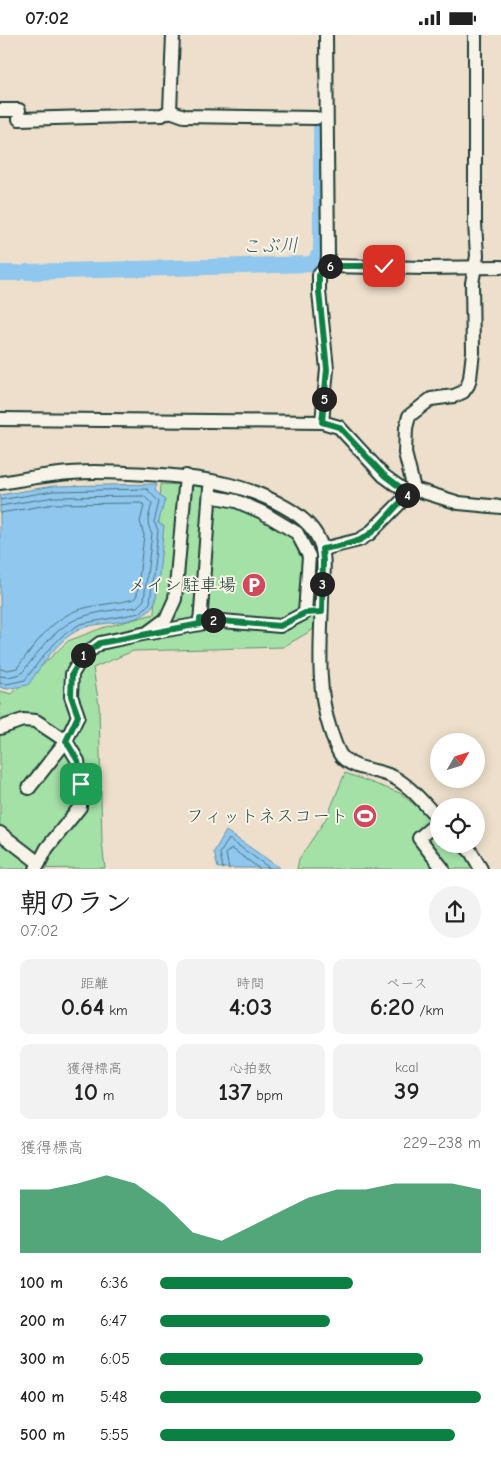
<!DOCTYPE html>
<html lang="ja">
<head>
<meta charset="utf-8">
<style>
	body { margin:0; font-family:"Comic Neue","Klee One",sans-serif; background:#f2f2f2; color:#222; height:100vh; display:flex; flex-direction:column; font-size:19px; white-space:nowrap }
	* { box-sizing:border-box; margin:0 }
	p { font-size:16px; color:#767676 }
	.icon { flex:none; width:28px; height:28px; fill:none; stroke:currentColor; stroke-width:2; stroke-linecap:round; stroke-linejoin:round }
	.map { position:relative; height:834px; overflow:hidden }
	.sheet { display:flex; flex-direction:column; background:#fff; flex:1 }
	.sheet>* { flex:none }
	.needle { width:32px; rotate:51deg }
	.fabs { position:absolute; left:430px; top:698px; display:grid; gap:10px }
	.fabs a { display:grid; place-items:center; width:55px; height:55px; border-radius:50%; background:#fff; box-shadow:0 2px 12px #0003; font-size:25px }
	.pin { position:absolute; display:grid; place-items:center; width:42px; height:42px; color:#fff; margin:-21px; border-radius:10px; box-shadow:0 2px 8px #0006 }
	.km { position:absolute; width:25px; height:25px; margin:-12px; border-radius:50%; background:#222; color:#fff; font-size:14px; line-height:25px; text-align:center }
	.round { display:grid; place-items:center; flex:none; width:52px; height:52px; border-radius:26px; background:#f2f2f2 }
	.summary { display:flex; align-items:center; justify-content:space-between; height:85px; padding:0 20px }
	h1 { font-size:28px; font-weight:600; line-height:38px }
	.metrics { display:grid; grid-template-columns:repeat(3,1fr); gap:8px; height:85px; padding:5px 20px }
	.metrics div { display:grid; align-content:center; border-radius:10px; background:#f2f2f2; text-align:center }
	.metrics b { font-size:25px; font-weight:600 }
	.metrics small { font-size:14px; font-weight:400 }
	.metrics p { font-size:14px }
	.chart { height:140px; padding:10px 20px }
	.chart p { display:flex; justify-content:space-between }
	.chart svg { width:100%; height:90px; margin-top:5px; fill:#0b8043; opacity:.7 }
	ul { padding:0 20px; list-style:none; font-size:16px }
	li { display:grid; grid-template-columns:80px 60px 1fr; align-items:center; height:38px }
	li i { height:12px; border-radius:6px; background:#0b8043 }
	.status { display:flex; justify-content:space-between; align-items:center; height:35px; padding:0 25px; background:#fff; direction:ltr }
	.status svg { height:14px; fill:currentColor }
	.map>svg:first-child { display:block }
	.green { fill:#a4e1a7; stroke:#628f6e }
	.water { fill:#90c7ee; stroke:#6390a4 }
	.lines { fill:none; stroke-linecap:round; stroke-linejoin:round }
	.shore { stroke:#4c747e; stroke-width:1 }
	.river { stroke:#90c7ee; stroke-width:16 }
	.minor-casing { stroke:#1f3d34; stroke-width:16 }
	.minor { stroke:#f7f3e8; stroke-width:12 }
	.route-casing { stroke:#fff; stroke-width:10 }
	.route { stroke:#0b8043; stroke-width:6 }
	.labels { text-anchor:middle; stroke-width:4; stroke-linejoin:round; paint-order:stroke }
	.poi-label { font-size:18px; fill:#1f3d34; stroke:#f7f3e8; text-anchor:end }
	.water-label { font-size:19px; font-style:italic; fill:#365959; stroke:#f7f3e8 }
</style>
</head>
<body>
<div class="status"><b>07:02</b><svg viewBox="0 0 49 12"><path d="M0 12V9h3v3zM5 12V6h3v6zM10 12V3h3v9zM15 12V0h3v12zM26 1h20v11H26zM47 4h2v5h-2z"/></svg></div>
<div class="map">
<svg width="501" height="834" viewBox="0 0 501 834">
	<rect width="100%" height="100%" fill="#eddfcb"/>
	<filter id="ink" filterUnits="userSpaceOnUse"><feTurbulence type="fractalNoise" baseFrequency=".02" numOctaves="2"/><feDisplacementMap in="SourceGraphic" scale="10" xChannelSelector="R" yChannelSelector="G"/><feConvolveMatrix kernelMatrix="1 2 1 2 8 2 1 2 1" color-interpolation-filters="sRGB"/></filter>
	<g filter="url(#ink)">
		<g class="green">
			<polygon points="161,449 208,451 231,456 267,471 306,497 318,523 314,594 283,612 133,616 93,633 99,670 102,808 105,833 0,834 0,656 12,659 68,606 102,593 154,579"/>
			<polygon points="345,738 400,758 439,790 439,809 458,809 475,834 297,834 299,824 327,782"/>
		</g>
		<g class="water">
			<path d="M157 449 155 455 165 465 158 488 164 491C162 503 158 564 154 570 141 591 104 585 83 593 59 602 42 630 28 650L7 654 0 652V460L53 451Z"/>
			<polygon points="226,796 280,833 218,833 214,817"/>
		</g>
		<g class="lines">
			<g class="shore">
				<polyline points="0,465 53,456 147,454 159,467 154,487 158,495 150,568 140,578 80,589 62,601 43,621 25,645 7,649 0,648"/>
				<path d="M0 471 54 462 144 461 152 469C149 480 145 488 152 498L144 565 137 572C120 574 94 577 79 583 54 593 37 619 21 639L8 642 0 641"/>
				<path d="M0 478 54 469 141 468 144 471 140 487 144 500 137 560 134 564C116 569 96 569 78 575 51 584 33 612 17 633L8 635 0 634"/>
				<polyline points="223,834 220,818 229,804 271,834"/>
				<polyline points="229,834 226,819 231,813 260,834"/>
			</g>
			<g class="river">
				<polyline points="27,237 313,229 321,217 321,92"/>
				<polyline points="0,238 18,238"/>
			</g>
			<g class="minor-casing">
				<g id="minor">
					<polyline points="0,75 19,75"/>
					<polyline points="170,76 173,0"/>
					<polyline points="19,84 162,80 170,76 184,81 316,83"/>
					<polyline points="327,231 425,233 501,232"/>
					<polyline points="0,384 322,387 339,392 384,441 409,459"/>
					<polyline points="322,387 327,334 319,257 319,240 327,231 328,221 326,0"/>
					<path d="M0 448C31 443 62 437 94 437 111 437 129 438 147 439 196 442 242 447 285 472 301 481 315 492 321 510 326 526 323 546 322 562 321 606 316 652 330 694 333 702 336 715 342 722 355 735 375 734 391 741 410 750 424 769 439 784"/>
					<polyline points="414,454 405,418 406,393 409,381 431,364 454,361 463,357 468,350 470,343 473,317 472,248 477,221 475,188 475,0"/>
					<polyline points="414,454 459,468 501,472"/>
					<polyline points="322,514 359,505 369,499 414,454"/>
					<polyline points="200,584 280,591 305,578 309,521 297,498 262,477 236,466 210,461"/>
					<polyline points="150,598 200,589 210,453"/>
					<polyline points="0,693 23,685 36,686 66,706 78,726 81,749 80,772 47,813 36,834"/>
					<polyline points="29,753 66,706 78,681 71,661 72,639 83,621 100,608 147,598 166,584 175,564 186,441"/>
					<polyline points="439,786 419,803 443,834"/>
					<polyline points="0,798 39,828"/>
					<polyline points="463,809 471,817 481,834"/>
				</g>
			</g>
			<use href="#minor" class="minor"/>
		</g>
	</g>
	<g class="lines" filter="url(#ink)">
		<g class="route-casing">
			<path id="route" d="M81 749 78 726 66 706 78 681 71 661 72 639 83 621 100 608 200 589V584L280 591 305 578 322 577 323 526 322 514C334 512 348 510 360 505 380 495 392 473 409 459L384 440 339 392 322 387 327 334 319 257V240L327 231H384"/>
		</g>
		<use href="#route" class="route"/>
	</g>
	<defs>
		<g id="parking-disc" transform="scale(1.25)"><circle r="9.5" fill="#d1495b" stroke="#f7f3e8"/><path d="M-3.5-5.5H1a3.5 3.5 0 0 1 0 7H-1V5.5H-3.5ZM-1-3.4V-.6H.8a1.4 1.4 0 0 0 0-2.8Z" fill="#fff"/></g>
		<g id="stadium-disc" transform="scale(1.25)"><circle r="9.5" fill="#d1495b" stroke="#f7f3e8"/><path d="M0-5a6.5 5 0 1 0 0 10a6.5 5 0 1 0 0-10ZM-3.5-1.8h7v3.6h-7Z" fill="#fff"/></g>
	</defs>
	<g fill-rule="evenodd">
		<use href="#parking-disc" x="254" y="550"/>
		<use href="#stadium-disc" x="365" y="781"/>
	</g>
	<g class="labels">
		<g class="poi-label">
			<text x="236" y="556">メイン駐車場</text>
			<text x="348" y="787">フィットネスコート</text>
		</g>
		<g class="water-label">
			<text transform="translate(270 210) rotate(-2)" y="7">こぶ川</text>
		</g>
	</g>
</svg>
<div class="fabs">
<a><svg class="needle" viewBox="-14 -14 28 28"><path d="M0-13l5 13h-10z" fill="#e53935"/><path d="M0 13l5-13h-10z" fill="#767676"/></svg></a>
<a><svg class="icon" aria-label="locate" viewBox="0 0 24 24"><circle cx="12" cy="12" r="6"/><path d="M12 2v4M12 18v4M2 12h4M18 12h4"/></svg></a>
</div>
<div class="pin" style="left:81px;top:749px;background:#1e9e55"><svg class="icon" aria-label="arrive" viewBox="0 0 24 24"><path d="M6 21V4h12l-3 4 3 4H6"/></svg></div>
<div class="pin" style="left:384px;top:231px;background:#d93025"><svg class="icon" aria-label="check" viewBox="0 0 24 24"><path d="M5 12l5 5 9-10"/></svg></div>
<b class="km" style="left:83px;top:620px">1</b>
<b class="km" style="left:213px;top:585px">2</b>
<b class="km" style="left:322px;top:549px">3</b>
<b class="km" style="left:407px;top:460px">4</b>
<b class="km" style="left:324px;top:364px">5</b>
<b class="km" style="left:330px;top:231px">6</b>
</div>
<section class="sheet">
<div class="summary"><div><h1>朝のラン</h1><p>07:02</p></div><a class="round"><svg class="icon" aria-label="share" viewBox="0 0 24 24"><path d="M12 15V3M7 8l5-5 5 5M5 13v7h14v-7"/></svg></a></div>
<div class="metrics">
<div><p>距離</p><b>0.64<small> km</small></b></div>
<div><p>時間</p><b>4:03</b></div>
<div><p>ペース</p><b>6:20<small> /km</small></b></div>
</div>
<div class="metrics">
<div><p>獲得標高</p><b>10<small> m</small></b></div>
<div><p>心拍数</p><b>137<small> bpm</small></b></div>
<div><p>kcal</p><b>39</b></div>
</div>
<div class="chart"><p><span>獲得標高</span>229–238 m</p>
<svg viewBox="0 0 160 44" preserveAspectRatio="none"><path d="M0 44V13L10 13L20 10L30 6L40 10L50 20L60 34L70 38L80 31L90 24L100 17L110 13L120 13L130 10L140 10L150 10L160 13V44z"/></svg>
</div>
<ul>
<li><b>100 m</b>6:36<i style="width:60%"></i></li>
<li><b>200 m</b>6:47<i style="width:53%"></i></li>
<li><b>300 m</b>6:05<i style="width:82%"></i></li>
<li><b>400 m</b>5:48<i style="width:100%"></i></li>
<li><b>500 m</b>5:55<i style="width:92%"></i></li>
</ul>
</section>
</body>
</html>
